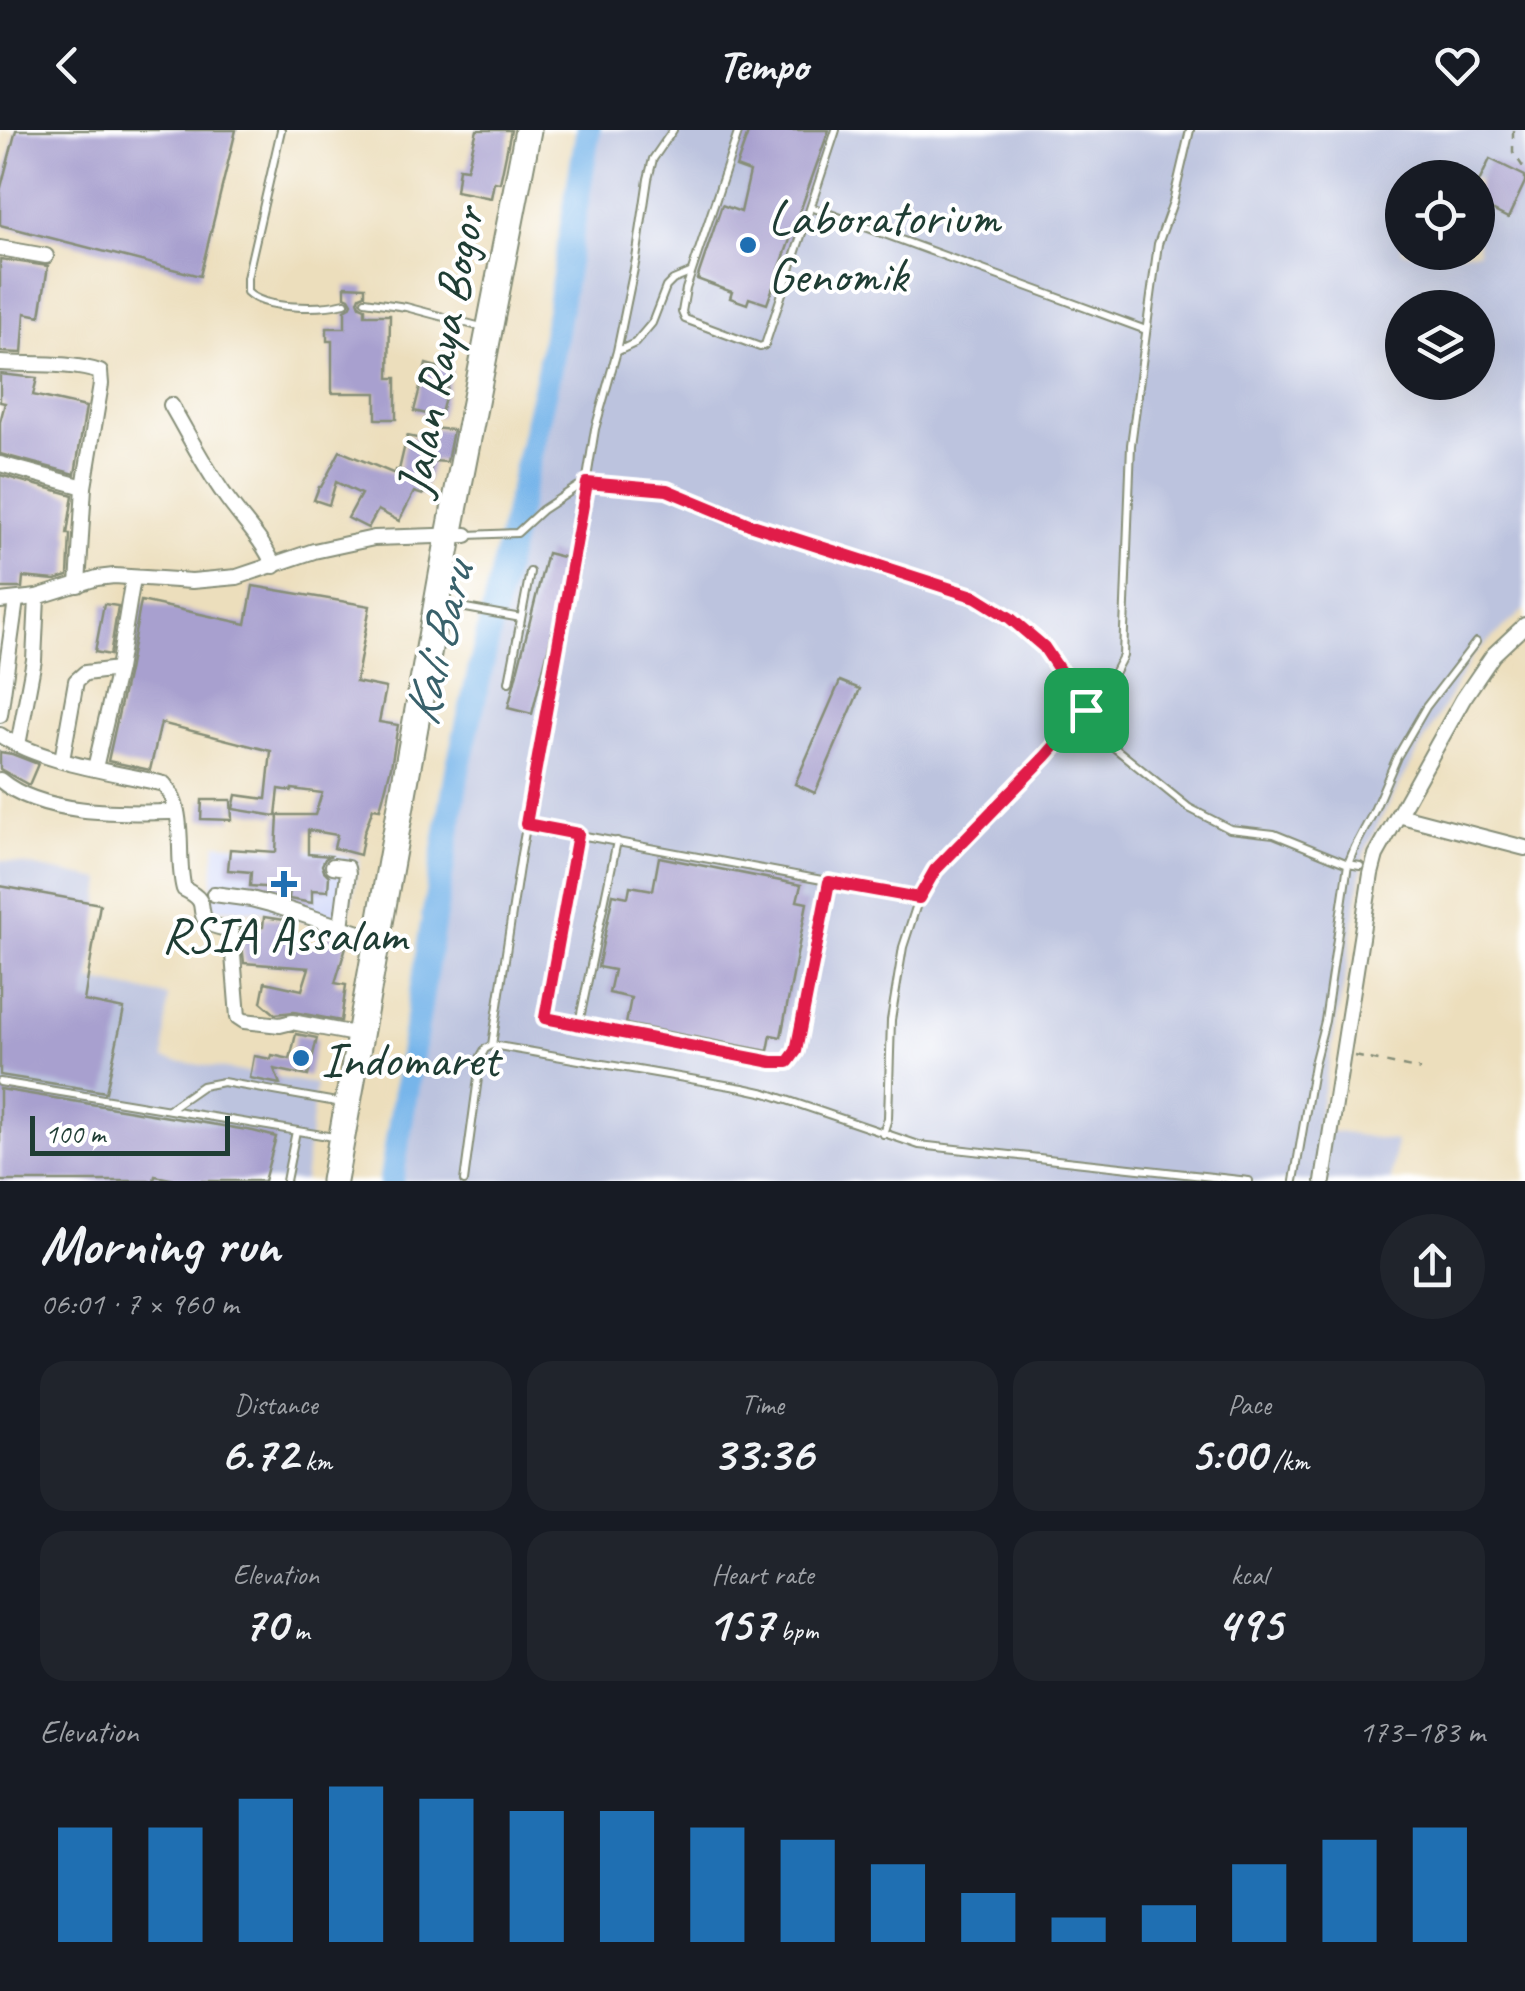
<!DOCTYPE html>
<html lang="en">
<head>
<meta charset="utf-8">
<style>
	body { margin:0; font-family:Caveat,sans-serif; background:#20242c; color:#f1f3f6; height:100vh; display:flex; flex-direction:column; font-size:38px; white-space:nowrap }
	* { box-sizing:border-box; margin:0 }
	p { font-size:32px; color:#9ea1a6 }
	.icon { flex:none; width:55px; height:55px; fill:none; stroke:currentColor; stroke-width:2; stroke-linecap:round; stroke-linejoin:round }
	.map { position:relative; height:1051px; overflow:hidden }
	.side { display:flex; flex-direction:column; background:#171b24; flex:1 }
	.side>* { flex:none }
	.buttons { position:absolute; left:1385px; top:30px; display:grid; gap:20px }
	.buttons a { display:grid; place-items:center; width:110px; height:110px; border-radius:50%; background:#171b24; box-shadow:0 10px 40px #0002; font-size:50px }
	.scale { position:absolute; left:30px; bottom:25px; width:200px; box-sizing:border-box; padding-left:10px; border:5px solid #1f3d34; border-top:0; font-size:28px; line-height:35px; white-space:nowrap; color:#1f3d34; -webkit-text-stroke:8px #fff; paint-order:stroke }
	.pin { position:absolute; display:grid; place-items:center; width:85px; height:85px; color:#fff; margin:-42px; border-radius:20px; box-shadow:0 5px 15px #0006 }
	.round { display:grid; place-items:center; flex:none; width:105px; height:105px; border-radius:52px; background:#20242c }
	.overview { display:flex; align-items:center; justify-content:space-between; height:170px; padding:0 40px }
	h1 { font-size:55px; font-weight:800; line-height:75px }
	.stats { display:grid; grid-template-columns:repeat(3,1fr); gap:15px; height:170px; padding:10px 40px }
	.stats div { display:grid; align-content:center; border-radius:25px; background:#20242c; text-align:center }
	.stats b { font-size:50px; font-weight:800 }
	.stats small { font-size:28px; font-weight:400 }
	.stats p { font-size:28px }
	.chart { height:280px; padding:20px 40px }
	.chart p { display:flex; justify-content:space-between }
	.chart svg { width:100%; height:180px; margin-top:10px; stroke:#1f6fb2; stroke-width:6 }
	header { display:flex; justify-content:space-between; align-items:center; height:130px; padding:0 40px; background:#171b24; font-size:45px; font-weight:800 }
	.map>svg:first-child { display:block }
	.built { fill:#d2d9f9 }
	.industrial { fill:#bcc3de; fill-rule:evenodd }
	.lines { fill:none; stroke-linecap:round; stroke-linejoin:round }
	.river { stroke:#77b5ea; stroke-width:25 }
	.building { fill:#a8a0cf }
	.lane-casing { stroke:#868e78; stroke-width:10 }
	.street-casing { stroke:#868e78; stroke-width:18 }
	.highway-casing { stroke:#868e78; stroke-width:29 }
	.path { stroke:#868e78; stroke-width:2.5; stroke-dasharray:8 8; stroke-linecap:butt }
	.lane { stroke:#fff; stroke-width:6 }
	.street { stroke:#fff; stroke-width:14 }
	.highway { stroke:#fff; stroke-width:25 }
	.route-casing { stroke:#fff; stroke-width:20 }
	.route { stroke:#e11d48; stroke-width:12 }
	.poi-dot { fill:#1f6fb2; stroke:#fff; stroke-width:4 }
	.labels { text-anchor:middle; stroke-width:8; stroke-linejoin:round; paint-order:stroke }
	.poi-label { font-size:50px; fill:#1f3d34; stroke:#fff; text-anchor:start }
	.street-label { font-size:50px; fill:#1f3d34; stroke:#fff }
	.water-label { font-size:52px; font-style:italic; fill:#39616b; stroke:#fff }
</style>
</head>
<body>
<header><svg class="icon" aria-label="back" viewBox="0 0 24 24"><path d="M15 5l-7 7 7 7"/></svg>Tempo<svg class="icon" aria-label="heart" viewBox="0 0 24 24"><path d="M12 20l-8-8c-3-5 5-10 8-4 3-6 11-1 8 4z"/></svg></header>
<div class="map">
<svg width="1525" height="1051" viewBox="0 0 1525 1051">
	<rect width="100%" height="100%" fill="#fff"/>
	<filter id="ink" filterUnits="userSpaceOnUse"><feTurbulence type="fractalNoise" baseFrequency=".01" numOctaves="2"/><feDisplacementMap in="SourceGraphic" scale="20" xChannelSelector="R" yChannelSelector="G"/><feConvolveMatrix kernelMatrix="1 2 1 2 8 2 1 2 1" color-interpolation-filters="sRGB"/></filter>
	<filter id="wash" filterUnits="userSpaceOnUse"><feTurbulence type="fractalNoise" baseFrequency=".0048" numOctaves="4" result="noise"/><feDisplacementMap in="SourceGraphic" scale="40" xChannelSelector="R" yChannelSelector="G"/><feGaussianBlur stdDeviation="2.25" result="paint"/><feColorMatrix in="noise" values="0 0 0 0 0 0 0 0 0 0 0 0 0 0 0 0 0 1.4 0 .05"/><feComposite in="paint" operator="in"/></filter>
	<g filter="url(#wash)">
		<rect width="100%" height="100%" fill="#ecdebc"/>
		<polygon class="built" points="216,713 331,722 360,729 345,803 269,782 210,778"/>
		<g class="industrial">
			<path d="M583 0H1525V479L1472 526 1381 688 1364 724 1347 838 1316 999 1396 1011 1391 1051H392ZM1402 48H1478V122H1402ZM1402 178H1478V252H1402Z"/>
			<polygon points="0,730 102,750 91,850 168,866 164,929 316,954 304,1051 0,1051"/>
		</g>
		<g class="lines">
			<polyline class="river" points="391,1051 458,637 549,239 588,0"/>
		</g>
		<g id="blocks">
			<g class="building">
				<polygon points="16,0 236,0 200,146 0,95 0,61"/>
				<polygon points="477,0 511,0 500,53 494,52 491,68 456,61 459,38 467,39"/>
				<polygon points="749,0 829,0 767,174 749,168 747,174 730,168 732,162 697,149 722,75 741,82 750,42 736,37"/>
				<polygon points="1490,29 1525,46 1525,52 1508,88 1478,73 1478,54"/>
				<polygon points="0,129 48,136 40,186 25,183 22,223 0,222"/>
				<polygon points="345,156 365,157 365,164 360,166 358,171 360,176 365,178 365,185 390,185 389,248 396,248 396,289 376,289 376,263 332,263 332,211 327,211 327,198 345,198 345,180 350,177 352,173 349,168 345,166"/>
				<polygon points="426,234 452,241 440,287 414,281"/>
				<polygon points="0,244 37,248 33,265 86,277 75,344 0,324 0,292 5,273 0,272"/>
				<polygon points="432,298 453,300 447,332 433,331 423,365 414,362 399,391 378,380 368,398 348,388 361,364 336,352 329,375 314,370 319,357 321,357 340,321 395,344 396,340 399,340 407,306 432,311"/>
				<polygon points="0,345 73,365 67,404 70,404 68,446 55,450 23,447 22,458 0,458"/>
				<polygon points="547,423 567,428 560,471 532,584 508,578"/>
				<polygon points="253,456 370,476 356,552 386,558 379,592 398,595 391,637 380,679 373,678 364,703 360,725 334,718 337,705 308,700 308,724 330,726 325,729 322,735 324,741 329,746 328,761 312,760 312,773 289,769 290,759 250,756 251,742 228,740 230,719 276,722 278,685 315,685 322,663 292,659 292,661 279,659 276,686 233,679 236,665 266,669 271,621 161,593 150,640 108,631 128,541 141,471 246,494"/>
				<polygon points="104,474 118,476 110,525 95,522"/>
				<polygon points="840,551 860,559 815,663 795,654"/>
				<polygon points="0,622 12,624 38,634 29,655 0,639"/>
				<polygon points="202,670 231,670 232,690 201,689"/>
				<polygon points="659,727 801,755 797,771 807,773 781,907 771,905 768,921 626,894 631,868 609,863 614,840 598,837 613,764 628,767 630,756 653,760"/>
				<polygon points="0,756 100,774 84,871 124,879 106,962 0,945"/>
				<polygon points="264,787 284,790 283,805 305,807 304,812 323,818 327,804 348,810 335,853 346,855 341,891 294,882 275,884 261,872 265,852 302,860 309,838 244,833 240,796 263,797"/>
				<polygon points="296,904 317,908 308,946 274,939 280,954 250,948 254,926 271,929 272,925 290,929"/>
				<polygon points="0,959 253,1001 276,1007 264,1051 181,1051 155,1046 154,1051 0,1051"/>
			</g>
		</g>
	</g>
	<g filter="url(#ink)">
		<use href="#blocks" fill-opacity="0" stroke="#868e78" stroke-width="2.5"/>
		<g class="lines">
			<g class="lane-casing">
				<g id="lane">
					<path d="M281 0 247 148V162C265 180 321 179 345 173"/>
					<polyline points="739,0 686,159 682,182 685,189 760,217 765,215 836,0"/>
					<polyline points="811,77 1146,200"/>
					<polyline points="365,171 406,177 485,198"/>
					<polyline points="618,221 635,213 652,193 666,157 673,150 690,143"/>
					<polyline points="468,405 517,403 542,380 577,357 587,353 667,360 749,394 976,467 1010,488 1044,517 1111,615 1189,678 1230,699 1274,704 1348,734 1360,736"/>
					<polyline points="444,474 521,488"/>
					<polyline points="509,552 530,442"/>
					<polyline points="526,695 919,768"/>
					<polyline points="578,704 545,888 772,932 788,932 795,921 829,752"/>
					<polyline points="579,893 617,711"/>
					<polyline points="492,915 743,958 766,963 919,1015 1249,1051"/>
					<polyline points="0,952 334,1007"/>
					<polyline points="169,979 202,956 223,952 342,973"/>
					<polyline points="883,1004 888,988 891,890 903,817 919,768 935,740 1046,625 1086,580 1102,566 1123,526 1131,315 1158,114 1173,72 1190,0"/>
					<polyline points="286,1051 296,1001"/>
					<polyline points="464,1051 481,926 485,919 492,915 521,724 558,526 595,299 617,221 636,129 648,49 653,29 673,0"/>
					<polyline points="1294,1051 1314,934 1325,891 1348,734 1355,717 1373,683 1397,627 1426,577 1476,512"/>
				</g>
			</g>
			<g class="street-casing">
				<g id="street">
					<polyline points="0,118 46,126"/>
					<path d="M0 233C30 235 72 232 100 242L101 254 84 357"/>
					<path d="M171 275C189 306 204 336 224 364 241 389 262 408 274 436"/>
					<polyline points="0,334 84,357 78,455"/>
					<polyline points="0,471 37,467 97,448 114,446 192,451 237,447 314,421 374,408 466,405"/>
					<polyline points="0,585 16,470"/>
					<path d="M0 605C42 633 115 642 164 654 188 681 175 727 184 759 212 773 195 779 207 792 212 797 225 798 231 800L238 887 244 891 280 895 292 892 360 905"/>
					<polyline points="18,615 34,530 37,467"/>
					<polyline points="62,630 76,551 85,543 118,539"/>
					<polyline points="95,638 118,539 133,448"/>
					<path d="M0 650C43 686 124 683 177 682"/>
					<polyline points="1398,685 1525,718"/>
					<polyline points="333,736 347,738 348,743 341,797"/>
					<polyline points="214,764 251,769 270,774 378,809"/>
					<polyline points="1323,1051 1371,744 1376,725 1463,569 1493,525 1525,495"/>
				</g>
			</g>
			<g class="highway-casing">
				<polyline id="highway" points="334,1051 449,406 528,0"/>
			</g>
			<g class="path">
				<polyline points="1513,0 1513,22 1525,40"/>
				<polyline points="1355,926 1421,940"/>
			</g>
			<use href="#lane" class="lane"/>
			<use href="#street" class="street"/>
			<use href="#highway" class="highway"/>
		</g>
	</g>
	<g class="lines" filter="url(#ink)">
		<g class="route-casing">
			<polygon id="route" points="587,353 667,360 749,394 976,467 1010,488 1044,517 1086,580 1046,626 935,740 919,768 829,752 796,921 788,932 772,932 545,888 578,704 526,694"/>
		</g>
		<use href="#route" class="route"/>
	</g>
	<g class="poi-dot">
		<circle cx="748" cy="115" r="10"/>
		<path d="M279 739h10v10h10v10h-10v10h-10v-10h-10v-10h10z"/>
		<circle cx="301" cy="928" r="10"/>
	</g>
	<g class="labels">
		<g class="poi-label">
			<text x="768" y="104">Laboratorium<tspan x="768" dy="58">Genomik</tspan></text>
			<text x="284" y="821" text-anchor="middle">RSIA Assalam</text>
			<text x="321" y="946">Indomaret</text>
		</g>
		<g class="street-label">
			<text transform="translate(439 221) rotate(-79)" y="18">Jalan Raya Bogor</text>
		</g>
		<g class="water-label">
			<text transform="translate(437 514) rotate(-77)" y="18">Kali Baru</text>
		</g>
	</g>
</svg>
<div class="buttons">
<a><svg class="icon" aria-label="locate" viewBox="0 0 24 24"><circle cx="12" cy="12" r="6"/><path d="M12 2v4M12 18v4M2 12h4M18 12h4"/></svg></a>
<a><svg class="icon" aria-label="layers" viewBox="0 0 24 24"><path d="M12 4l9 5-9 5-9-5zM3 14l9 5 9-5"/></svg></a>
</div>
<div class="scale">100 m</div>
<div class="pin" style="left:1086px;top:580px;background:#1e9e55"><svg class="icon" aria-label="arrive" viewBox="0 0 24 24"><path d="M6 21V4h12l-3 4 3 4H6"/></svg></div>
</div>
<section class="side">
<div class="overview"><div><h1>Morning run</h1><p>06:01 · 7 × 960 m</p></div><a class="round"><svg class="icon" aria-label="share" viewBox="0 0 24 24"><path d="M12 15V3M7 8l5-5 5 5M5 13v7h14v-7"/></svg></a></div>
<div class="stats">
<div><p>Distance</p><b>6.72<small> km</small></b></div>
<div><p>Time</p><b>33:36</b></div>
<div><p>Pace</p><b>5:00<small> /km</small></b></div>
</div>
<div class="stats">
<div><p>Elevation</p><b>70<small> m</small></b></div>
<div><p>Heart rate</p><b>157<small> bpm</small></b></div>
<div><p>kcal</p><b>495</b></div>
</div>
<div class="chart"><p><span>Elevation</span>173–183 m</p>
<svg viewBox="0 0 160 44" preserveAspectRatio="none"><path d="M5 44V16M15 44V16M25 44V9M35 44V6M45 44V9M55 44V12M65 44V12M75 44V16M85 44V19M95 44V25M105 44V32M115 44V38M125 44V35M135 44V25M145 44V19M155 44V16"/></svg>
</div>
</section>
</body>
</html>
